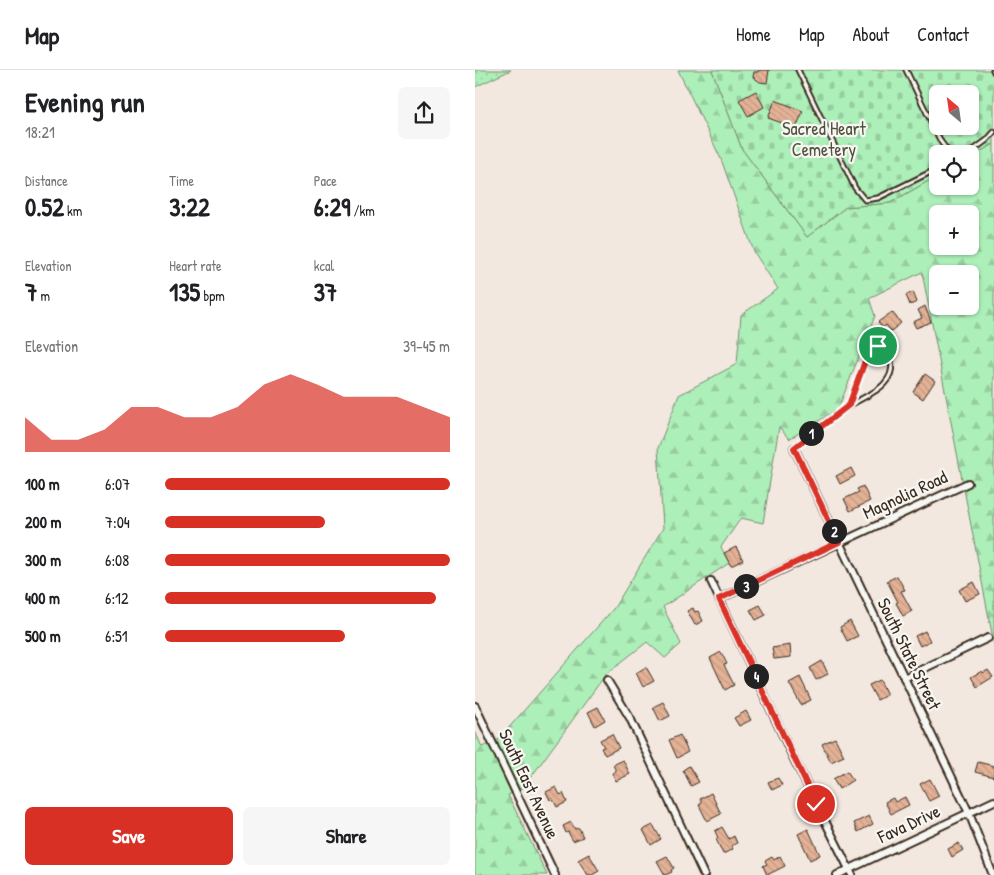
<!DOCTYPE html>
<html lang="en">
<head>
<meta charset="utf-8">
<style>
	body { margin:0; font-family:"Patrick Hand",sans-serif; background:#f6f6f6; color:#202124; height:100vh; display:flex; flex-direction:column; font-size:19px; white-space:nowrap }
	* { box-sizing:border-box; margin:0 }
	p { font-size:16px; color:#757577 }
	.icon { flex:none; width:28px; height:28px; fill:none; stroke:currentColor; stroke-width:2; stroke-linecap:round; stroke-linejoin:round }
	.map { position:relative; flex:1; overflow:hidden }
	.side { display:flex; flex-direction:column; background:#fff; width:475px }
	.side>* { flex:none }
	.needle { width:32px; rotate:331deg }
	.tools { position:absolute; left:454px; top:15px; display:grid; gap:10px }
	.tools a { display:grid; place-items:center; width:50px; height:50px; border-radius:8px; background:#fff; box-shadow:0 1px 4px #0004; font-size:25px }
	.pin { position:absolute; display:grid; place-items:center; width:42px; height:42px; color:#fff; margin:-21px; border:2px solid #fff; border-radius:50%; box-shadow:0 1px 5px #0007 }
	.km { position:absolute; width:25px; height:25px; margin:-12px; border-radius:50%; background:#222; color:#fff; font-size:14px; line-height:25px; text-align:center }
	.round { display:grid; place-items:center; flex:none; width:52px; height:52px; border-radius:8px; background:#f6f6f6 }
	.headline { display:flex; align-items:center; justify-content:space-between; height:85px; padding:0 25px }
	h1 { font-size:28px; font-weight:700; line-height:38px }
	.metrics { display:grid; grid-template-columns:repeat(3,1fr); gap:8px; height:85px; padding:5px 25px }
	.metrics div { display:grid; align-content:center }
	.metrics b { font-size:25px; font-weight:700 }
	.metrics small { font-size:14px; font-weight:400 }
	.metrics p { font-size:14px }
	.chart { height:140px; padding:10px 25px }
	.chart p { display:flex; justify-content:space-between }
	.chart svg { width:100%; height:90px; margin-top:5px; fill:#d93025; opacity:.7 }
	.button { display:flex; gap:10px; margin-top:auto; padding:10px 25px }
	.button a { flex:1; height:58px; border-radius:8px; background:#d93025; color:#fff; font-size:20px; font-weight:700; line-height:58px; text-align:center }
	.button a+a { background:#f6f6f6; color:#202124 }
	ul { padding:0 25px; list-style:none; font-size:16px }
	li { display:grid; grid-template-columns:80px 60px 1fr; align-items:center; height:38px }
	li i { height:12px; border-radius:6px; background:#d93025 }
	header { display:flex; align-items:center; gap:30px; box-sizing:border-box; height:70px; padding:0 25px; background:#fff; border-bottom:1px solid #e0e0e0 }
	header strong { font-size:24px }
	nav { display:flex; gap:28px; margin-inline-start:auto; font-size:18px }
	main { display:flex; flex:1; min-height:0 }
	.map>svg:first-child { display:block }
	.grass { fill:url(#grass-dots); stroke:#748c6c }
	.forest { fill:url(#forest-firs); stroke:#748c6c; fill-rule:evenodd }
	.cemetery { fill:url(#cemetery-stones); stroke:#748c6c; fill-rule:evenodd }
	.building { fill:url(#building-back-hatch); stroke:#3b2a1e }
	.lines { fill:none; stroke-linecap:round; stroke-linejoin:round }
	.lane-casing { stroke:#3b2a1e; stroke-width:7 }
	.street-casing { stroke:#3b2a1e; stroke-width:10 }
	.lane { stroke:#f6f6f2; stroke-width:3 }
	.street { stroke:#f6f6f2; stroke-width:6 }
	.route-casing { stroke:#fff; stroke-width:10 }
	.route { stroke:#d93025; stroke-width:6 }
	.labels { text-anchor:middle; stroke-width:4.5; stroke-linejoin:round; paint-order:stroke }
	.park-label { font-size:18px; fill:#52513d; stroke:#f6f6f2 }
	.street-label { font-size:18px; fill:#3b2a1e; stroke:#f6f6f2 }
</style>
</head>
<body>
<header>
<strong>Map</strong>
<nav><a>Home</a><a>Map</a><a>About</a><a>Contact</a></nav>
</header>
<main>
<section class="side">
<div class="headline"><div><h1>Evening run</h1><p>18:21</p></div><a class="round"><svg class="icon" aria-label="share" viewBox="0 0 24 24"><path d="M12 15V3M7 8l5-5 5 5M5 13v7h14v-7"/></svg></a></div>
<div class="metrics">
<div><p>Distance</p><b>0.52<small> km</small></b></div>
<div><p>Time</p><b>3:22</b></div>
<div><p>Pace</p><b>6:29<small> /km</small></b></div>
</div>
<div class="metrics">
<div><p>Elevation</p><b>7<small> m</small></b></div>
<div><p>Heart rate</p><b>135<small> bpm</small></b></div>
<div><p>kcal</p><b>37</b></div>
</div>
<div class="chart"><p><span>Elevation</span>39–45 m</p>
<svg viewBox="0 0 160 44" preserveAspectRatio="none"><path d="M0 44V27L10 38L20 38L30 33L40 22L50 22L60 27L70 27L80 22L90 11L100 6L110 11L120 17L130 17L140 17L150 22L160 27V44z"/></svg>
</div>
<ul>
<li><b>100 m</b>6:07<i style="width:100%"></i></li>
<li><b>200 m</b>7:04<i style="width:56%"></i></li>
<li><b>300 m</b>6:08<i style="width:100%"></i></li>
<li><b>400 m</b>6:12<i style="width:95%"></i></li>
<li><b>500 m</b>6:51<i style="width:63%"></i></li>
</ul>
<div class="button"><a>Save</a><a>Share</a></div>
</section>
<div class="map">
<svg width="519" height="805" viewBox="0 0 519 805">
	<defs>
		<pattern id="grass-dots" width="8" height="8" patternUnits="userSpaceOnUse" patternTransform="scale(1.25)"><rect width="8" height="8" fill="#adefb9"/><path d="M2 2h.1M6 6h.1" fill="none" stroke="#96cd9f" stroke-width="1.8" stroke-linecap="round"/></pattern>
		<pattern id="forest-firs" width="22" height="20" patternUnits="userSpaceOnUse" patternTransform="scale(1.25)"><rect width="22" height="20" fill="#adefb9"/><path d="M5 1l3.5 6h-7zM16 11l3.5 6h-7z" fill="#96cd9f"/></pattern>
		<pattern id="cemetery-stones" width="16" height="16" patternUnits="userSpaceOnUse" patternTransform="scale(1.25)"><rect width="16" height="16" fill="#adefb9"/><path d="M2 7V4a2 2 0 0 1 4 0v3zM10 15v-3a2 2 0 0 1 4 0v3z" fill="#96cd9f"/></pattern>
		<pattern id="building-back-hatch" width="6" height="6" patternUnits="userSpaceOnUse" patternTransform="scale(1.25)"><rect width="6" height="6" fill="#e4b296"/><path d="M-1 5l2 2M0 0l6 6M5-1l2 2" fill="none" stroke="#c49981"/></pattern>
	</defs>
	<rect width="100%" height="100%" fill="#f2e8e0"/>
	<filter id="ink" filterUnits="userSpaceOnUse"><feTurbulence type="fractalNoise" baseFrequency=".02" numOctaves="2"/><feDisplacementMap in="SourceGraphic" scale="10" xChannelSelector="R" yChannelSelector="G"/><feConvolveMatrix kernelMatrix="1 2 1 2 8 2 1 2 1" color-interpolation-filters="sRGB"/></filter>
	<g filter="url(#ink)">
		<polygon class="grass" points="0,0 36,0 0,17"/>
		<path class="forest" d="M203 0H237L267 79 332 167 371 137 415 133 462 106V116H495V87L519 74V574L447 202 394 228 400 246 363 339 314 369 304 357 288 453 266 448 246 477 254 493 188 537 206 574 190 588 172 572 131 604 48 718 33 725 72 805H0V661L7 677 23 670 139 538 188 458 183 378 204 325 262 294 266 245 303 219 279 182 246 89ZM462 144H495V176H462ZM462 204H495V236H462Z"/>
		<path class="cemetery" d="M237 0H519V74L495 87V84H462V106L415 133 371 137 332 167 267 79ZM462 24H495V56H462Z"/>
		<g class="building">
			<polygon points="284,0 294,0 292,13 285,12 278,7 279,2 283,2"/>
			<polygon points="281,21 289,37 273,46 264,30"/>
			<polygon points="300,30 328,41 321,58 293,48"/>
			<polygon points="438,222 442,232 435,235 431,225"/>
			<polygon points="450,236 456,252 441,258 438,252 447,248 443,240"/>
			<polygon points="417,242 426,253 416,261 411,255 408,258 403,252"/>
			<polygon points="450,304 460,311 448,329 438,322"/>
			<polygon points="376,398 380,406 365,414 361,406"/>
			<polygon points="388,416 395,431 375,441 369,429 384,422 382,419"/>
			<polygon points="261,477 268,490 256,496 249,483"/>
			<polygon points="422,506 430,520 426,521 437,541 428,546 421,533 423,532 412,511"/>
			<polygon points="499,512 505,524 490,531 484,520"/>
			<polygon points="285,535 291,545 281,550 275,540"/>
			<polygon points="218,538 220,542 223,541 228,551 220,555 212,541"/>
			<polygon points="375,551 383,566 372,571 365,557"/>
			<polygon points="450,561 455,571 445,576 440,566"/>
			<polygon points="315,575 316,587 299,589 297,578"/>
			<polygon points="246,582 252,594 249,595 259,615 250,620 235,588"/>
			<polygon points="347,591 353,604 341,610 335,598"/>
			<polygon points="171,597 179,611 168,617 161,603"/>
			<polygon points="513,600 518,607 502,617 496,607 507,601 508,603"/>
			<polygon points="325,607 336,630 326,635 314,613"/>
			<polygon points="405,610 412,625 402,630 394,615"/>
			<polygon points="188,632 195,646 185,651 178,637"/>
			<polygon points="123,637 130,650 120,656 113,642"/>
			<polygon points="271,641 276,650 264,656 259,648"/>
			<polygon points="137,664 144,678 130,685 126,678 129,677 125,670"/>
			<polygon points="205,665 213,682 202,688 194,670"/>
			<polygon points="360,668 369,686 356,692 347,674"/>
			<polygon points="148,690 155,704 141,711 137,703 141,701 138,695"/>
			<polygon points="503,692 519,696 519,707 500,702"/>
			<polygon points="214,696 224,712 216,716 208,700"/>
			<polygon points="372,701 378,710 364,719 358,709"/>
			<polygon points="303,708 307,715 297,720 293,712"/>
			<polygon points="455,709 464,726 454,731 445,714"/>
			<polygon points="81,717 85,725 88,723 92,732 82,737 77,728 75,730 71,722"/>
			<polygon points="236,723 246,744 232,751 224,735 227,733 225,729"/>
			<polygon points="430,727 434,735 416,744 410,732 418,728 420,732"/>
			<polygon points="394,746 398,754 383,762 379,753"/>
			<polygon points="96,752 100,759 104,758 108,767 98,771 93,762 91,763 88,756"/>
			<polygon points="178,755 186,769 176,775 168,760"/>
			<polygon points="247,757 254,769 259,766 262,773 256,776 258,779 248,784 241,769 243,768 240,761"/>
			<polygon points="333,759 345,785 335,790 323,764"/>
			<polygon points="484,773 488,780 477,787 473,779"/>
			<polygon points="114,784 124,801 117,805 113,805 103,790"/>
			<polygon points="192,786 199,798 196,800 197,802 190,805 182,791"/>
			<polygon points="305,786 310,796 292,805 288,796 292,794 290,791 297,787 299,790"/>
		</g>
		<g class="lines">
			<g class="lane-casing">
				<g id="lane">
					<polyline points="323,0 380,118 390,130 403,128 462,99"/>
					<polyline points="431,0 466,72 475,84"/>
					<polyline points="518,0 519,2"/>
					<polyline points="493,84 512,70 519,62"/>
					<path d="M320 377C337 362 356 347 376 335 386 328 401 323 409 314 421 301 419 284 403 276 388 284 381 319 374 335"/>
				</g>
			</g>
			<g class="street-casing">
				<g id="street">
					<polyline points="319,378 494,743 518,805"/>
					<polyline points="236,511 318,687 377,805"/>
					<polyline points="244,529 493,413"/>
					<polyline points="429,608 513,568"/>
					<polyline points="132,610 155,648 229,805"/>
					<polyline points="0,636 80,805"/>
					<polyline points="362,805 519,731"/>
				</g>
			</g>
			<use href="#lane" class="lane"/>
			<use href="#street" class="street"/>
		</g>
	</g>
	<g class="lines" filter="url(#ink)">
		<g class="route-casing">
			<polyline id="route" points="341,734 244,529 364,472 319,378 374,335 390,291 397,279 403,276"/>
		</g>
		<use href="#route" class="route"/>
	</g>
	<g class="labels">
		<g class="park-label">
			<text x="349" y="65">Sacred Heart<tspan x="349" dy="21">Cemetery</tspan></text>
		</g>
		<g class="street-label">
			<text transform="translate(430 425) rotate(-25)" y="6">Magnolia Road</text>
			<text transform="translate(434 584) rotate(64)" y="6">South State Street</text>
			<text transform="translate(54 714) rotate(65)" y="6">South East Avenue</text>
			<text transform="translate(434 754) rotate(-25)" y="6">Fava Drive</text>
		</g>
	</g>
</svg>
<div class="tools">
<a><svg class="needle" viewBox="-14 -14 28 28"><path d="M0-13l5 13h-10z" fill="#e53935"/><path d="M0 13l5-13h-10z" fill="#757577"/></svg></a>
<a><svg class="icon" aria-label="locate" viewBox="0 0 24 24"><circle cx="12" cy="12" r="6"/><path d="M12 2v4M12 18v4M2 12h4M18 12h4"/></svg></a>
<a>+</a>
<a>−</a>
</div>
<div class="pin" style="left:403px;top:276px;background:#1e9e55"><svg class="icon" aria-label="arrive" viewBox="0 0 24 24"><path d="M6 21V4h12l-3 4 3 4H6"/></svg></div>
<div class="pin" style="left:341px;top:734px;background:#d93025"><svg class="icon" aria-label="check" viewBox="0 0 24 24"><path d="M5 12l5 5 9-10"/></svg></div>
<b class="km" style="left:336px;top:363px">1</b>
<b class="km" style="left:359px;top:461px">2</b>
<b class="km" style="left:271px;top:516px">3</b>
<b class="km" style="left:281px;top:606px">4</b>
</div>
</main>
</body>
</html>
